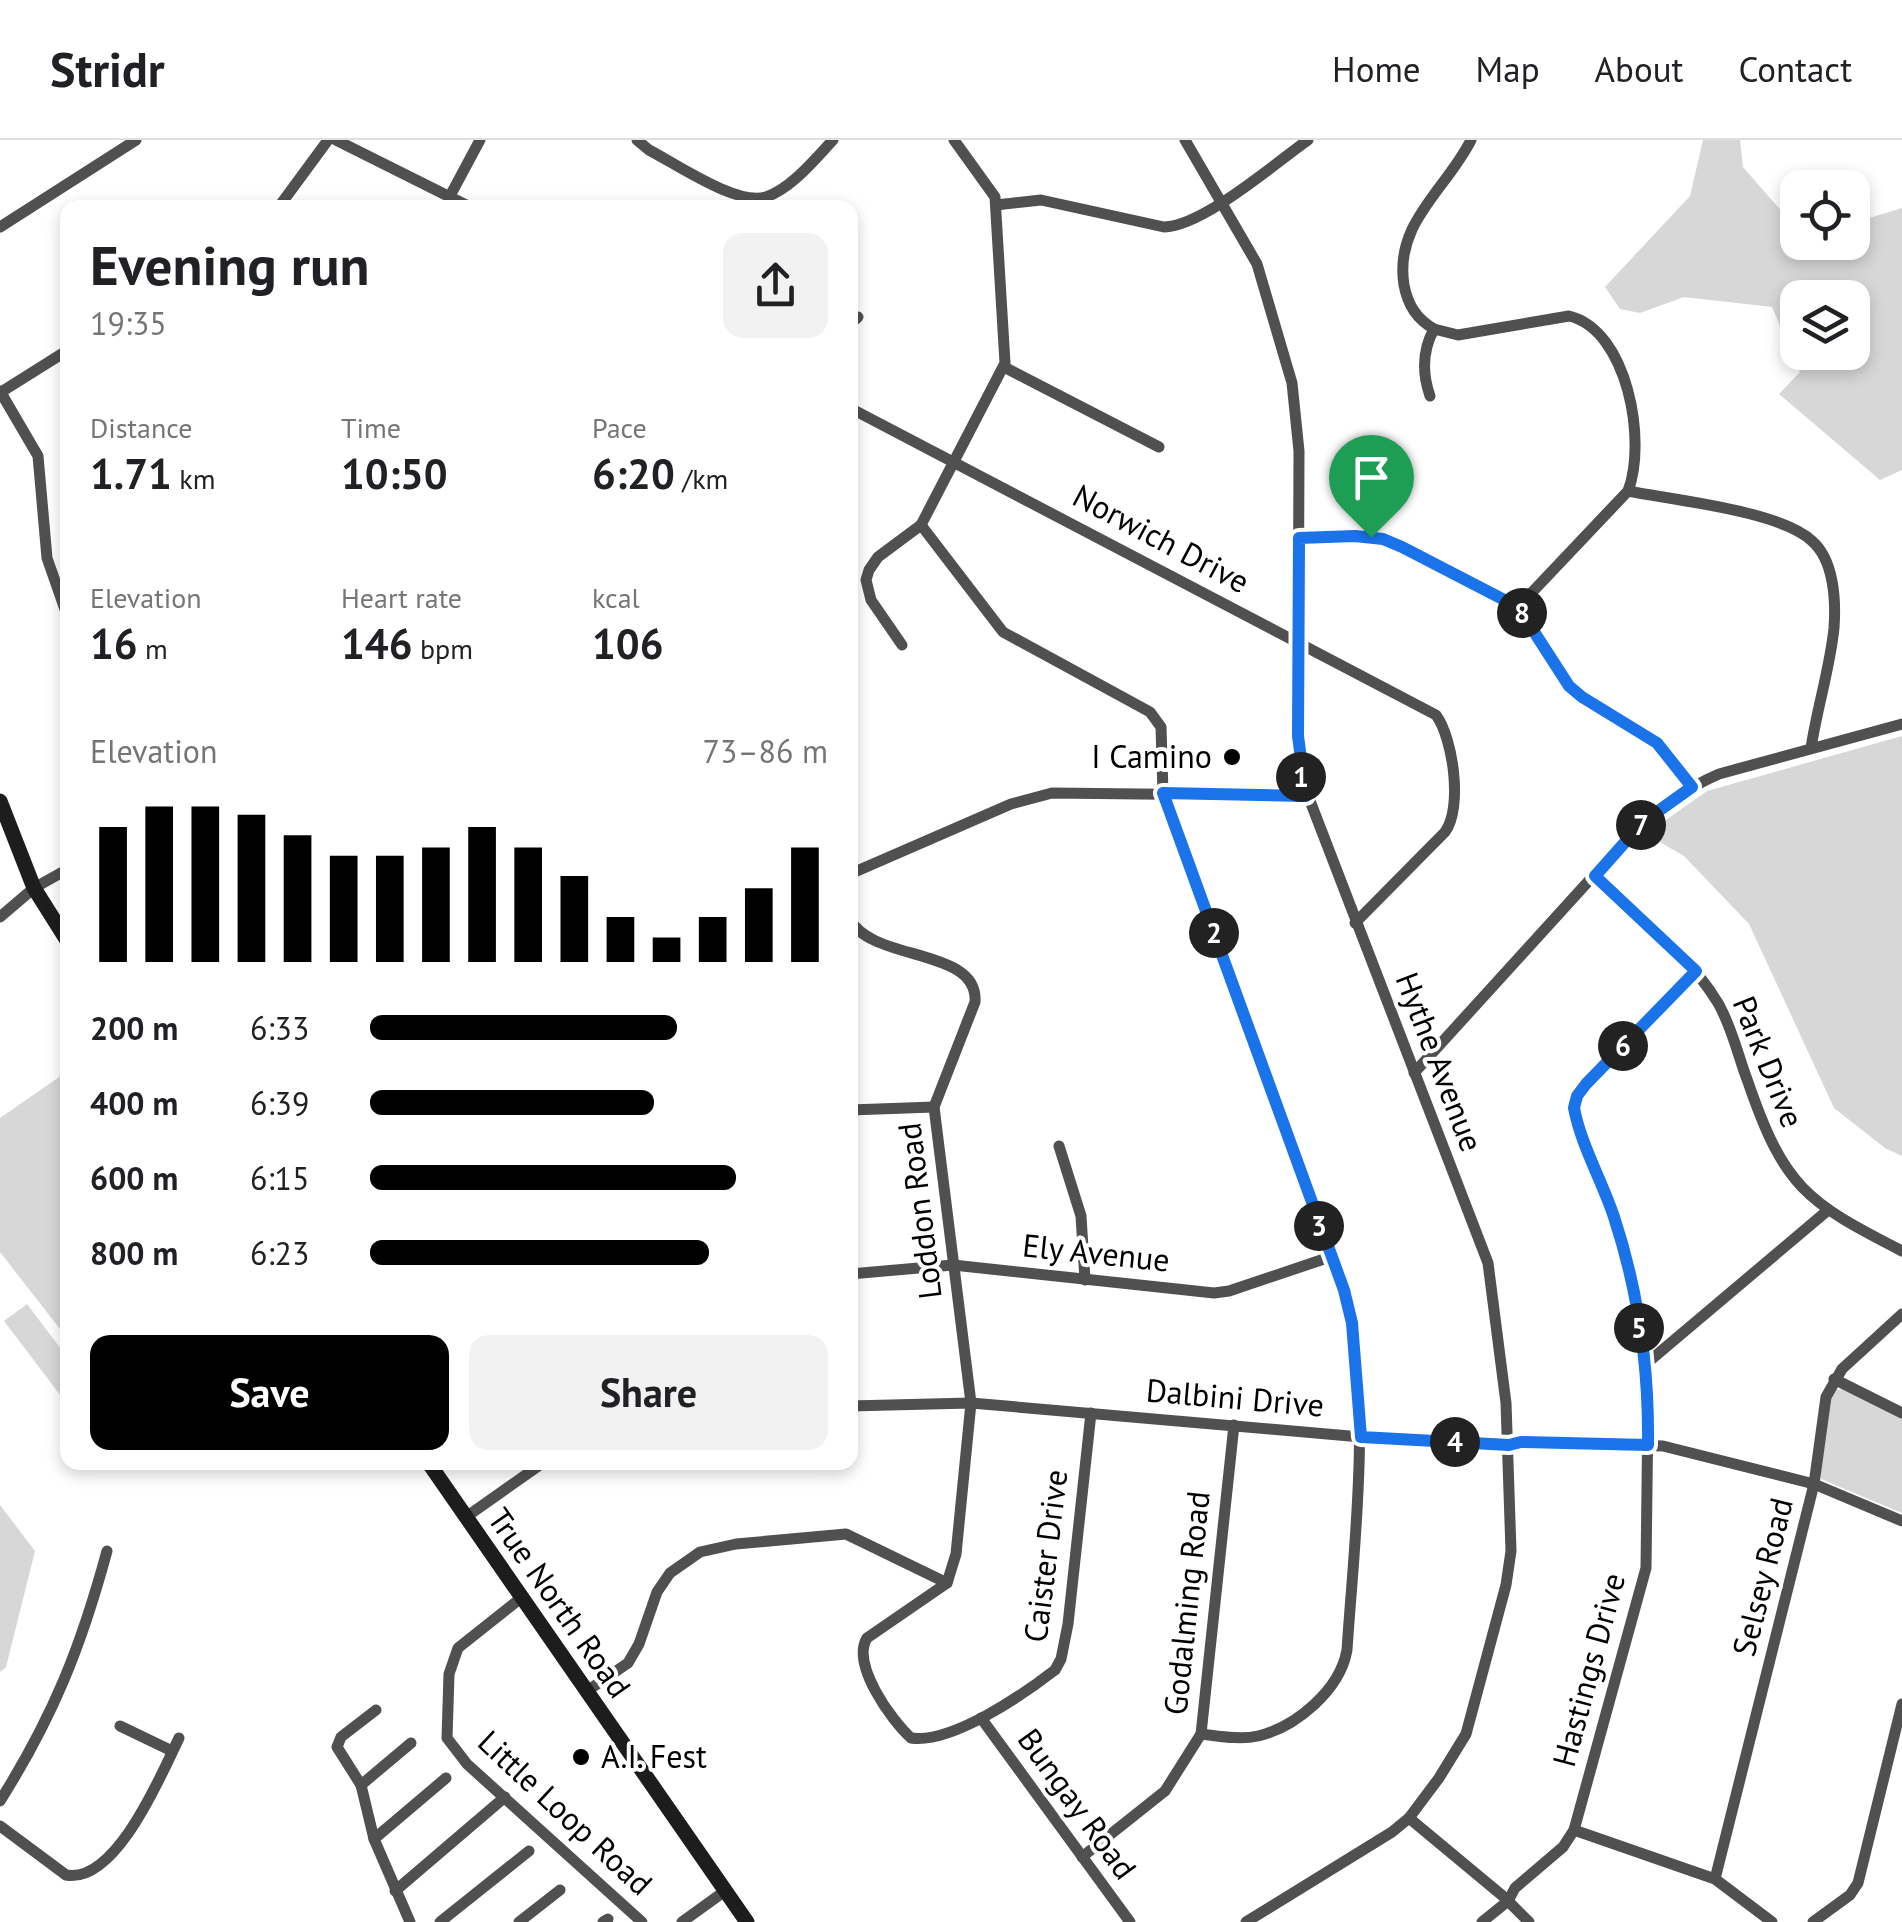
<!DOCTYPE html>
<html lang="en">
<head>
<meta charset="utf-8">
<style>
	body { margin:0; font-family:"PT Sans",sans-serif; background:#f2f2f2; color:#202124; height:100vh; display:flex; flex-direction:column; font-size:38px; white-space:nowrap }
	* { box-sizing:border-box; margin:0 }
	p { font-size:32px; color:#757577 }
	.icon { flex:none; width:55px; height:55px; fill:none; stroke:currentColor; stroke-width:2; stroke-linecap:round; stroke-linejoin:round }
	.map { position:relative; flex:1; overflow:hidden }
	.panel { position:absolute; left:60px; top:60px; width:798px; height:1270px; display:flex; flex-direction:column; background:#fff; border-radius:20px; box-shadow:0 5px 15px #0003 }
	.panel>* { flex:none }
	.controls { position:absolute; left:1780px; top:30px; display:grid; gap:20px }
	.controls a { display:grid; place-items:center; width:90px; height:90px; border-radius:20px; background:#fff; box-shadow:0 5px 15px #0003; font-size:50px }
	.pin { position:absolute; display:grid; place-items:center; width:85px; height:85px; color:#fff; margin:-102px -42px; border-radius:50% 50% 50% 0; rotate:-45deg; box-shadow:0 0 10px #0007 }
	.pin .icon { rotate:45deg }
	.km { position:absolute; width:50px; height:50px; margin:-25px; border-radius:50%; background:#222; color:#fff; font-size:28px; line-height:50px; text-align:center }
	.round { display:grid; place-items:center; flex:none; width:105px; height:105px; border-radius:20px; background:#f2f2f2 }
	.headline { display:flex; align-items:center; justify-content:space-between; height:170px; padding:0 30px }
	h1 { font-size:55px; font-weight:700; line-height:75px }
	.stats { display:grid; grid-template-columns:repeat(3,1fr); gap:15px; height:170px; padding:10px 30px }
	.stats div { display:grid; align-content:center }
	.stats b { font-size:42px; font-weight:700 }
	.stats small { font-size:28px; font-weight:400 }
	.stats p { font-size:28px }
	.chart { height:280px; padding:20px 30px }
	.chart p { display:flex; justify-content:space-between }
	.chart svg { width:100%; height:180px; margin-top:10px; stroke:#000; stroke-width:6 }
	.cta { display:flex; gap:20px; margin-top:auto; padding:20px 30px }
	.cta a { flex:1; height:115px; border-radius:20px; background:#000; color:#fff; font-size:40px; font-weight:700; line-height:115px; text-align:center }
	.cta a+a { background:#f2f2f2; color:#202124 }
	ul { padding:0 30px; list-style:none; font-size:32px }
	li { display:grid; grid-template-columns:160px 120px 1fr; align-items:center; height:75px }
	li i { height:25px; border-radius:12px; background:#000 }
	header { display:flex; align-items:center; gap:60px; box-sizing:border-box; height:140px; padding:0 50px; background:#fff; border-bottom:2px solid #e0e0e0 }
	header strong { font-size:48px }
	nav { display:flex; gap:55px; margin-inline-start:auto; font-size:35px }
	.map>svg:first-child { display:block }
	.green { fill:#d7d7d7; fill-rule:evenodd }
	.lines { fill:none; stroke-linecap:round; stroke-linejoin:round }
	.minor { stroke:#505050; stroke-width:11 }
	.secondary { stroke:#1d1d1d; stroke-width:15 }
	.route-casing { stroke:#fff; stroke-width:20 }
	.route { stroke:#1a73e8; stroke-width:12 }
	.poi-dot { fill:#000; stroke:#fff; stroke-width:4 }
	.labels { text-anchor:middle; stroke-width:8; stroke-linejoin:round; paint-order:stroke }
	.street-label { font-size:32px; fill:#000; stroke:#fff }
	.poi-label { font-size:32px; fill:#000; stroke:#fff; text-anchor:end }
</style>
</head>
<body>
<header>
<strong>Stridr</strong>
<nav><a>Home</a><a>Map</a><a>About</a><a>Contact</a></nav>
</header>
<div class="map">
<svg width="1902" height="1782" viewBox="0 0 1902 1782">
	<rect width="100%" height="100%" fill="#fff"/>
	<g class="green">
		<path d="M1703 0H1740L1743 27 1797 89 1798 102H1852L1853 83 1902 68V330L1880 340 1779 254 1800 232 1772 167 1684 157 1640 173 1620 169 1605 147 1690 56ZM1798 158H1852V212H1798Z"/>
		<polygon points="1902,596 1902,1016 1885,1008 1834,968 1749,784 1684,716 1646,694 1707,651"/>
		<polygon points="65,933 68,936 67,1198 0,1112 0,978"/>
		<polygon points="27,1164 67,1217 67,1264 4,1181"/>
		<polygon points="1842,1249 1902,1279 1902,1373 1821,1339 1823,1274 1835,1250"/>
		<polygon points="0,1365 35,1411 6,1527 0,1532"/>
	</g>
	<g class="lines">
		<g class="minor">
			<polyline points="336,0 472,68"/>
			<path d="M637 0 649 10C676 24 737 66 766 57 792 48 815 19 833 0"/>
			<polyline points="1185,0 1257,124 1292,243 1299,311 1298,563 1302,640 1488,1123 1506,1263 1511,1411 1506,1445 1466,1594 1439,1638 1409,1678 1392,1692 1246,1782"/>
			<polyline points="450,56 480,0"/>
			<path d="M996 65 1041 60 1164 87C1203 86 1274 24 1308 0"/>
			<polyline points="278,68 328,0"/>
			<polyline points="0,87 136,0"/>
			<polyline points="850,184 858,177"/>
			<path d="M1434 189 1458 195 1569 176C1628 190 1647 302 1628 351L1518 467"/>
			<polyline points="1004,227 1159,307"/>
			<polyline points="0,251 38,316 47,418 68,478"/>
			<polyline points="1,252 68,210"/>
			<path d="M1430 256C1422 233 1422 211 1434 189 1417 179 1408 166 1404 145 1394 83 1446 50 1471 0"/>
			<path d="M850 268 1436 575C1453 598 1463 668 1445 692L1355 783"/>
			<path d="M1628 351C1673 360 1781 371 1812 401 1834 420 1836 460 1834 488 1830 528 1817 568 1811 608"/>
			<path d="M921 385 1003 492 1150 572 1161 587 1163 653 1344 1150C1372 1268 1355 1390 1347 1510 1340 1550 1296 1587 1258 1596 1240 1600 1219 1596 1201 1594"/>
			<polyline points="1299,397 1355,396 1383,399 1451,431 1518,467 1569,545 1582,557 1657,603 1692,647"/>
			<polyline points="902,505 871,460 866,440 869,430 878,417 921,385 1005,223 995,57 954,0"/>
			<polyline points="850,734 1011,664 1052,653 1306,656"/>
			<path d="M1595 735C1638 776 1687 812 1718 863 1732 887 1738 916 1748 942 1784 1047 1806 1062 1902 1111"/>
			<polyline points="0,777 34,748 68,729"/>
			<path d="M850 779C871 822 979 807 975 862L934 967 971 1263 956 1414 947 1443 867 1498C851 1524 891 1580 911 1598 952 1604 1024 1554 1055 1530L1061 1519 1068 1484 1091 1273"/>
			<path d="M1414 933 1625 701C1652 673 1682 650 1719 634L1902 584"/>
			<polyline points="850,970 934,967"/>
			<polyline points="1059,1006 1081,1076 1085,1140"/>
			<polyline points="850,1134 953,1125 1214,1153 1229,1151 1330,1117"/>
			<polyline points="1647,1223 1827,1071"/>
			<polyline points="1834,1239 1902,1273"/>
			<polyline points="850,1266 971,1263 1361,1297 1509,1305 1540,1302 1663,1306 1814,1344 1902,1381"/>
			<polyline points="466,1377 544,1322"/>
			<polyline points="521,1458 458,1508 449,1534 447,1598 467,1624 642,1782"/>
			<polyline points="587,1551 628,1523 639,1504 657,1452 670,1433 700,1412 736,1404 846,1394 947,1443"/>
			<polyline points="376,1570 341,1597 337,1607 361,1645 374,1699 410,1782"/>
			<polyline points="981,1578 1130,1782"/>
			<polyline points="120,1586 172,1611"/>
			<polyline points="361,1645 411,1603"/>
			<path d="M0 1661C53 1577 81 1507 107 1411"/>
			<polyline points="1409,1678 1504,1757 1529,1782"/>
			<path d="M0 1686 66 1735C116 1744 161 1635 179 1598"/>
			<polyline points="1574,1690 1715,1739 1772,1782"/>
			<polyline points="374,1699 446,1638"/>
			<polyline points="1082,1717 1165,1651 1201,1594 1234,1285"/>
			<polyline points="1715,1739 1814,1344 1826,1257 1842,1229 1902,1174"/>
			<polyline points="395,1751 505,1657"/>
			<polyline points="440,1782 529,1711"/>
			<polyline points="519,1782 560,1750"/>
			<polyline points="603,1782 608,1779"/>
			<polyline points="682,1782 725,1751"/>
			<polyline points="1482,1782 1508,1761 1515,1748 1563,1707 1574,1690 1646,1428 1648,1267 1647,1223 1620,1100 1576,977 1576,959 1585,944 1696,831"/>
			<polyline points="1813,1782 1850,1755 1858,1743 1902,1564"/>
		</g>
		<g class="secondary">
			<polyline points="0,661 34,748 68,802"/>
			<polyline points="428,1322 747,1782"/>
		</g>
	</g>
	<g class="lines">
		<g class="route-casing">
			<path id="route" d="M1355 396 1383 399 1402 407 1518 467 1569 546 1582 557 1657 603 1692 647 1643 682 1595 736 1696 831 1586 944 1577 956 1574 968C1581 1005 1602 1041 1614 1077 1638 1150 1649 1228 1648 1305L1521 1302 1509 1305 1361 1297 1352 1183 1344 1150 1163 653 1306 656 1298 596 1299 398Z"/>
		</g>
		<use href="#route" class="route"/>
	</g>
	<g class="poi-dot">
		<circle cx="1232" cy="617" r="10"/>
		<circle cx="581" cy="1617" r="10"/>
	</g>
	<g class="labels">
		<g class="street-label">
			<text transform="translate(1161 399) rotate(28)" y="11">Norwich Drive</text>
			<text transform="translate(1439 922) rotate(69)" y="11">Hythe Avenue</text>
			<text transform="translate(1768 922) rotate(68)" y="11">Park Drive</text>
			<text transform="translate(920 1071) rotate(-97)" y="11">Loddon Road</text>
			<text transform="translate(1096 1113) rotate(6)" y="11">Ely Avenue</text>
			<text transform="translate(1235 1258) rotate(5)" y="11">Dalbini Drive</text>
			<text transform="translate(1046 1416) rotate(-83)" y="11">Caister Drive</text>
			<text transform="translate(1763 1437) rotate(-76)" y="11">Selsey Road</text>
			<text transform="translate(559 1463) rotate(55)" y="11">True North Road</text>
			<text transform="translate(1187 1463) rotate(-84)" y="11">Godalming Road</text>
			<text transform="translate(1589 1530) rotate(-75)" y="11">Hastings Drive</text>
			<text transform="translate(1077 1664) rotate(54)" y="11">Bungay Road</text>
			<text transform="translate(565 1673) rotate(43)" y="11">Little Loop Road</text>
		</g>
		<g class="poi-label">
			<text x="1212" y="628">I Camino</text>
			<text x="601" y="1628" text-anchor="start">A.I. Fest</text>
		</g>
	</g>
</svg>
<div class="controls">
<a><svg class="icon" aria-label="locate" viewBox="0 0 24 24"><circle cx="12" cy="12" r="6"/><path d="M12 2v4M12 18v4M2 12h4M18 12h4"/></svg></a>
<a><svg class="icon" aria-label="layers" viewBox="0 0 24 24"><path d="M12 4l9 5-9 5-9-5zM3 14l9 5 9-5"/></svg></a>
</div>
<div class="pin" style="left:1371px;top:397px;background:#1e9e55"><svg class="icon" aria-label="arrive" viewBox="0 0 24 24"><path d="M6 21V4h12l-3 4 3 4H6"/></svg></div>
<b class="km" style="left:1301px;top:637px">1</b>
<b class="km" style="left:1214px;top:793px">2</b>
<b class="km" style="left:1319px;top:1086px">3</b>
<b class="km" style="left:1455px;top:1302px">4</b>
<b class="km" style="left:1639px;top:1188px">5</b>
<b class="km" style="left:1623px;top:906px">6</b>
<b class="km" style="left:1641px;top:685px">7</b>
<b class="km" style="left:1522px;top:473px">8</b>
<section class="panel">
<div class="headline"><div><h1>Evening run</h1><p>19:35</p></div><a class="round"><svg class="icon" aria-label="share" viewBox="0 0 24 24"><path d="M12 15V3M7 8l5-5 5 5M5 13v7h14v-7"/></svg></a></div>
<div class="stats">
<div><p>Distance</p><b>1.71<small> km</small></b></div>
<div><p>Time</p><b>10:50</b></div>
<div><p>Pace</p><b>6:20<small> /km</small></b></div>
</div>
<div class="stats">
<div><p>Elevation</p><b>16<small> m</small></b></div>
<div><p>Heart rate</p><b>146<small> bpm</small></b></div>
<div><p>kcal</p><b>106</b></div>
</div>
<div class="chart"><p><span>Elevation</span>73–86 m</p>
<svg viewBox="0 0 160 44" preserveAspectRatio="none"><path d="M5 44V11M15 44V6M25 44V6M35 44V8M45 44V13M55 44V18M65 44V18M75 44V16M85 44V11M95 44V16M105 44V23M115 44V33M125 44V38M135 44V33M145 44V26M155 44V16"/></svg>
</div>
<ul>
<li><b>200 m</b>6:33<i style="width:67%"></i></li>
<li><b>400 m</b>6:39<i style="width:62%"></i></li>
<li><b>600 m</b>6:15<i style="width:80%"></i></li>
<li><b>800 m</b>6:23<i style="width:74%"></i></li>
</ul>
<div class="cta"><a>Save</a><a>Share</a></div>
</section>
</div>
</body>
</html>
